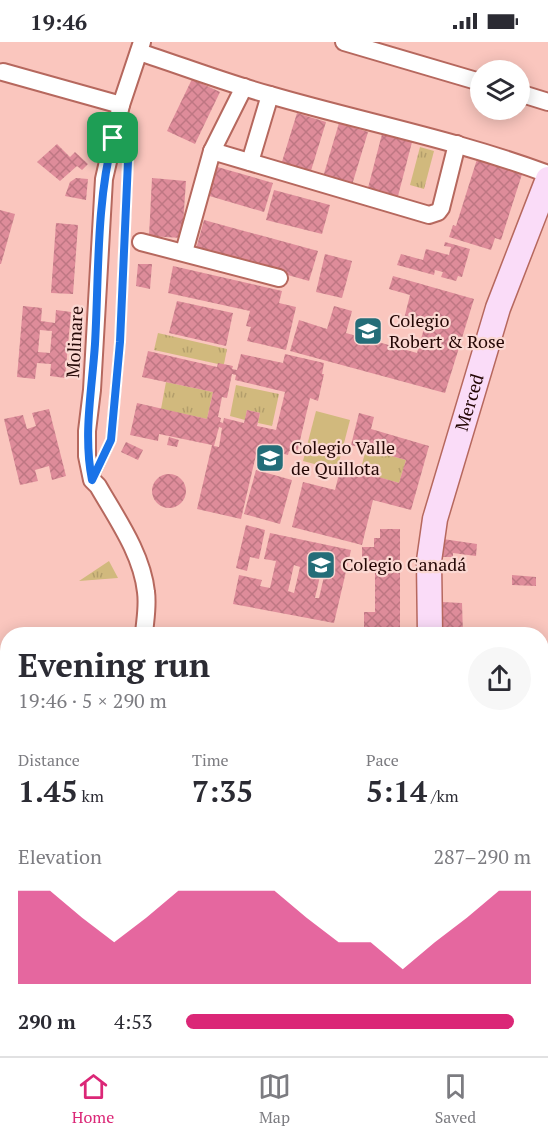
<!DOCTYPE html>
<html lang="en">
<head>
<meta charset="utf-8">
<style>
	body { margin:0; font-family:"PT Serif",serif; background:#f7f7f7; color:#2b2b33; height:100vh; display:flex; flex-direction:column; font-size:22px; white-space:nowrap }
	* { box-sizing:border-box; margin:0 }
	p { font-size:20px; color:#7c7c81 }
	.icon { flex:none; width:33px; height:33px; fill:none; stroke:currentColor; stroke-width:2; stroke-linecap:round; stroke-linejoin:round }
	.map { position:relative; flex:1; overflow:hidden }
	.details { position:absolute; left:0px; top:585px; width:549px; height:429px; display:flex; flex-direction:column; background:#fff; border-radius:24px 24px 0 0; box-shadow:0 3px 15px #0003 }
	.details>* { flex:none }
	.controls { position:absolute; left:470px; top:18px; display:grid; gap:12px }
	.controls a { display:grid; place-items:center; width:60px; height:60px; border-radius:50%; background:#fff; box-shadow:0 3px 15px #0003; font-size:30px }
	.pin { position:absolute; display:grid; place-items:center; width:51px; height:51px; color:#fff; margin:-26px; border-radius:12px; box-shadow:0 3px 9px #0006 }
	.round { display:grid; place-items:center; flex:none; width:63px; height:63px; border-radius:32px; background:#f7f7f7 }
	.summary { display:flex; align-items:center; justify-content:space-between; height:102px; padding:0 18px }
	h1 { font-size:33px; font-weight:700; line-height:45px }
	.figures { display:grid; grid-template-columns:repeat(3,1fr); gap:9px; height:102px; padding:6px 18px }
	.figures div { display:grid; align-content:center }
	.figures b { font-size:30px; font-weight:700 }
	.figures small { font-size:16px; font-weight:400 }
	.figures p { font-size:16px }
	.chart { height:168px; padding:12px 18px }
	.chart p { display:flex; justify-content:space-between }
	.chart svg { width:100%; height:108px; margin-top:6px; fill:#db2777; opacity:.7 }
	ul { padding:0 18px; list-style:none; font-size:20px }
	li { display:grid; grid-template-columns:96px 72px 1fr; align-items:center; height:45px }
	li i { height:15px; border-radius:8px; background:#db2777 }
	.status { display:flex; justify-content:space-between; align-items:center; height:42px; padding:0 30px; background:#fff; direction:ltr }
	.status svg { height:16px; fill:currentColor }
	.tabs { display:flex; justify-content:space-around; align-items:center; height:84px; border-top:2px solid #e1e1e2; background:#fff; font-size:16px; color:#7c7c81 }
	.tabs a { display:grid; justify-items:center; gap:3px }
	.tabs .on { color:#db2777 }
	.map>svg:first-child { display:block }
	.grass { fill:url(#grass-tufts) }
	.garden { fill:url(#garden-furrows) }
	.pitch { fill:#d1b97d }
	.building { fill:url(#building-cross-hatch); fill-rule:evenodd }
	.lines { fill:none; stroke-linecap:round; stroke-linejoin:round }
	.lane-casing { stroke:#b6685e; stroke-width:11 }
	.street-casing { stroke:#b6685e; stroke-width:20 }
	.secondary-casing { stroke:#b6685e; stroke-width:27 }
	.lane { stroke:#fff; stroke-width:8 }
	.street { stroke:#fff; stroke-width:16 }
	.secondary { stroke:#fadcf8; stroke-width:24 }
	.route-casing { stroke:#fff; stroke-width:12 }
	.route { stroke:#1a73e8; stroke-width:8 }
	.labels { text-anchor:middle; stroke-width:4.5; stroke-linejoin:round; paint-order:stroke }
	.poi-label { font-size:18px; fill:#240705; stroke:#fbd8d2; text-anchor:start }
	.street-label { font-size:18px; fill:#240705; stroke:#fbd8d2 }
</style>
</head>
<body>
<div class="status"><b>19:46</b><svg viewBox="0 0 49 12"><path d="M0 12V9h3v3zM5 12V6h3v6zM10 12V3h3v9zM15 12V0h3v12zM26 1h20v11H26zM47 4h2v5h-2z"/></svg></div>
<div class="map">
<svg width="548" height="1014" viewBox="0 0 548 1014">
	<defs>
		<pattern id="grass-tufts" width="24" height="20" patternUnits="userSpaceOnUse" patternTransform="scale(1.5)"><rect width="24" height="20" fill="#d1b97d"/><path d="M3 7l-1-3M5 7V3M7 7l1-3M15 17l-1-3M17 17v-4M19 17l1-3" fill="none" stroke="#b39e6b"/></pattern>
		<pattern id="garden-furrows" width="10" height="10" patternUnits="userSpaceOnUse" patternTransform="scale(1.5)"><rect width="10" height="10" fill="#d1b97d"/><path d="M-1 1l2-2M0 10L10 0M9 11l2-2" fill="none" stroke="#b39e6b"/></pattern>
		<pattern id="building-cross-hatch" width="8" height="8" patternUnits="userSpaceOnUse" patternTransform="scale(1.5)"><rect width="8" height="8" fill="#de8c9a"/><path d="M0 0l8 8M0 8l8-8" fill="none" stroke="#be7783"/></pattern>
	</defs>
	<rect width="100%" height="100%" fill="#fac6be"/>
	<g class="grass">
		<polygon points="420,105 434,109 424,147 410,143"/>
		<polygon points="158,291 227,307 224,322 218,322 154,308"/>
		<polygon points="166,340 213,350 207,377 161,367"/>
		<polygon points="236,343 279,352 272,384 258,381 260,371 247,368 245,378 230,374"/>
		<polygon points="366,407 406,418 399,441 360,430"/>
		<polygon points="109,519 118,536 79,539"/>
		<rect x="542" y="868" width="6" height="76"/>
	</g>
	<polygon class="garden" points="542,977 548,977 548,1014 496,1014 496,1007 542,1006"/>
	<polygon class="pitch" points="316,369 350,378 337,428 303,419"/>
	<g class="building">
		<polygon points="192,37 220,50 195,102 167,89"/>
		<polygon points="297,71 326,80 310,132 281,123"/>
		<polygon points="339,81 368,90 352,143 323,135"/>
		<polygon points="382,92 412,100 398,154 368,146"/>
		<polygon points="57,102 70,115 75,110 88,122 82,128 77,124 60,139 37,120"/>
		<polygon points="478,114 523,129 501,198 495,196 491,208 449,195 453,183 456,184"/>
		<polygon points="214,124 273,141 264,170 206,153"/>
		<polygon points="76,136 88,137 86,158 65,154 70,140"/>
		<polygon points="152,136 186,139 182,196 149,194"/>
		<polygon points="274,148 330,163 322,192 266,178"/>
		<polygon points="0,168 15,172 1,222 0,222"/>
		<polygon points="204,178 318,209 309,239 196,207"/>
		<polygon points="56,181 78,183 73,252 51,251"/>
		<polygon points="445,200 470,207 462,235 458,234 456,239 441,235 443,230 435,228 434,233 397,223 401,212 423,218 426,207 449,213 451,205 444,204"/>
		<polygon points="325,212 352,219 342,256 316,250"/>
		<polygon points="138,222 152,222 150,247 136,244"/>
		<polygon points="173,224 282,249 279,261 296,265 286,308 247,299 251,285 246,284 250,269 168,251"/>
		<polygon points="393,234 474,257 445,351 290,309 299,278 327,287 334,264 352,269 346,291 417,311 425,283 404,277 410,253 389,247"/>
		<polygon points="177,259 233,271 226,304 169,291"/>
		<path d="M23 264 42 266 41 279 55 281 56 268 71 270 65 336 50 334 51 322 37 321 35 337 17 335ZM40 288 52 289 50 311 38 310Z"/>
		<path d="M148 309 217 325 218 321 233 324 232 327 237 328 241 312 283 321 285 312 324 321 322 332H324L318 359 310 356 297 411 289 409 288 413 280 411 279 418 256 413 241 477 197 467 212 403 159 392 158 399 130 393 137 361 207 377 213 350 142 335ZM232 332 236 333 235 338 285 350 276 388 257 384 260 371 247 368 244 381 224 376 223 381 220 380 221 376 218 375 222 355 227 356ZM219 385 222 386 219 405 214 404Z"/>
		<polygon points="49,367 66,434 52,438 49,424 35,428 38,439 20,443 4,377 23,373 27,387 36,384 32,371"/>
		<polygon points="359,371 374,375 371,387 429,404 411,468 373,458 362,503 292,485 303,440 335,448 341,424 399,441 406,418 351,403"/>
		<polygon points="169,395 179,398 177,405 167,403"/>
		<polygon points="126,400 143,408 138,418 121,410"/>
		<polygon points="256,428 292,438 280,482 244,472"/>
		<circle cx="169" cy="449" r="17"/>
		<polygon points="246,483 265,488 259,517 250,515 247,529 236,526"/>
		<polygon points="380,487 400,487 400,592 376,592 375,585 364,585 364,570 375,570 375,522 362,521 362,505 374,505 374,496 380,496"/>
		<path d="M270 491 351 508 334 581 233 562 239 533 262 538 260 544 270 546 276 519 264 517ZM294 523 300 525 294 551 288 549ZM321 530H325L319 556H315Z"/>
		<polygon points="443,497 477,502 476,514 453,511 453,515 443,515"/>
		<polygon points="512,533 536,535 536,544 512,543"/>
		<polygon points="442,560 462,561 463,592 443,592"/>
		<polygon points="542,615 548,616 548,752 542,753"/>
		<rect x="542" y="779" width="6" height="46"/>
		<polygon points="548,844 548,868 542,868 542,845"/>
		<polygon points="0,879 8,880 8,967 0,967"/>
		<rect x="542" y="944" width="6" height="33"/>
		<polygon points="67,1006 109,1007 109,1014 67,1014"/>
		<rect x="312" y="1006" width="25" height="8"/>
		<polygon points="456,1006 496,1006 496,1014 485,1014 485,1009 479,1009 479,1014 456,1014"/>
	</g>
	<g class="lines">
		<g class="lane-casing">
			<g id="lane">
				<polyline points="94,435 111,398 120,300 128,119 124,106 113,96"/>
				<polyline points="0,853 8,853"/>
			</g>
		</g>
		<g class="street-casing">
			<g id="street">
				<path d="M142 0 121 63 104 137 92 348 87 389V414L92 438 98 444C117 477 142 512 146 550 148 564 145 579 144 592"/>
				<polyline points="344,0 480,40"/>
				<path d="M139 10C182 24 226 41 270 53 363 80 457 98 548 132"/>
				<polyline points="3,30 121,63"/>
				<polyline points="519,51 548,60"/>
				<polyline points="212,109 429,173 438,170 441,166 457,102"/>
				<polyline points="250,120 270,53"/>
				<polyline points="141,200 279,236"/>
				<polyline points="184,210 212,109 244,45"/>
				<polyline points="0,761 8,759"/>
				<polyline points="119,1014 119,1006"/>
			</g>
		</g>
		<g class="secondary-casing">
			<g id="secondary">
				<path id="s1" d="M430 592 429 519 435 477 498 266 548 137"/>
				<polyline points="542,765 548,765"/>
				<polyline points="0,788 8,787"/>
				<polyline points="421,1014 422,1006"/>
			</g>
		</g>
		<use href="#lane" class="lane"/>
		<use href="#street" class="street"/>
		<use href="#secondary" class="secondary"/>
	</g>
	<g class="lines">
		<g class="route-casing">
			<path id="route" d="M113 96 124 106 128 119 120 300 111 398 92 438C83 392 92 348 95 302 99 233 96 163 113 96Z"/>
		</g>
		<use href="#route" class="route"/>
	</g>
	<defs>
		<g id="school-square" transform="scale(1.5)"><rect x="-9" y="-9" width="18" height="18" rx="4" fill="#246d78" stroke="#fbd8d2"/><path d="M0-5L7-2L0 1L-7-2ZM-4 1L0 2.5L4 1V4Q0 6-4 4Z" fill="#fff"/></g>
	</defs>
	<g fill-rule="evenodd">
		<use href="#school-square" x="368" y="289"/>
		<use href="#school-square" x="270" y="416"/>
		<use href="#school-square" x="321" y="523"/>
	</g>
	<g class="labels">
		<g class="poi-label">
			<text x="389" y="285">Colegio<tspan x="389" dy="21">Robert &amp; Rose</tspan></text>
			<text x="291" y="412">Colegio Valle<tspan x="291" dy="21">de Quillota</tspan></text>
			<text x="342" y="529">Colegio Canadá</text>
		</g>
		<g class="street-label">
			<text transform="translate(75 300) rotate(-87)" y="6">Molinare</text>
			<text dy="6" stroke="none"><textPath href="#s1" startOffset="237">Merced</textPath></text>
		</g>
	</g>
</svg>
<div class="controls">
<a><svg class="icon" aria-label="layers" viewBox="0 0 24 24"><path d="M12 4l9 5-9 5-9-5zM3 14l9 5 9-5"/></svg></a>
</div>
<div class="pin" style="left:113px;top:96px;background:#1e9e55"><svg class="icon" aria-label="arrive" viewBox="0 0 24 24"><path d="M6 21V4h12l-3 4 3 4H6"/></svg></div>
<section class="details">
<div class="summary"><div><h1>Evening run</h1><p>19:46 · 5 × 290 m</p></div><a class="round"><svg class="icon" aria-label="share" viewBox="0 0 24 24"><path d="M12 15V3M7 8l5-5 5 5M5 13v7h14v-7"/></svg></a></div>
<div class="figures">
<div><p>Distance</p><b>1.45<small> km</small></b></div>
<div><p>Time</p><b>7:35</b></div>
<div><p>Pace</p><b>5:14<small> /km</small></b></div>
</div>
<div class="chart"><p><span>Elevation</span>287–290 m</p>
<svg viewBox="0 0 160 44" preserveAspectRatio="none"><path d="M0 44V6L10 6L20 17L30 27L40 17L50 6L60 6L70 6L80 6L90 17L100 27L110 27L120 38L130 27L140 17L150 6L160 6V44z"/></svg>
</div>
<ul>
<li><b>290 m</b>4:53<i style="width:95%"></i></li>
</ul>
</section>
</div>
<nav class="tabs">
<a class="on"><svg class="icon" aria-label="home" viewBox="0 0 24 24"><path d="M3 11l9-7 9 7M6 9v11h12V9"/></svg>Home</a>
<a><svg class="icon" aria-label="map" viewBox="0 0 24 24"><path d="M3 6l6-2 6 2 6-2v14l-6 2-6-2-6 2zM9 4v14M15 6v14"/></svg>Map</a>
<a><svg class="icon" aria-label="saved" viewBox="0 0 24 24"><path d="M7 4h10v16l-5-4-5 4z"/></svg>Saved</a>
</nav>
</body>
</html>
